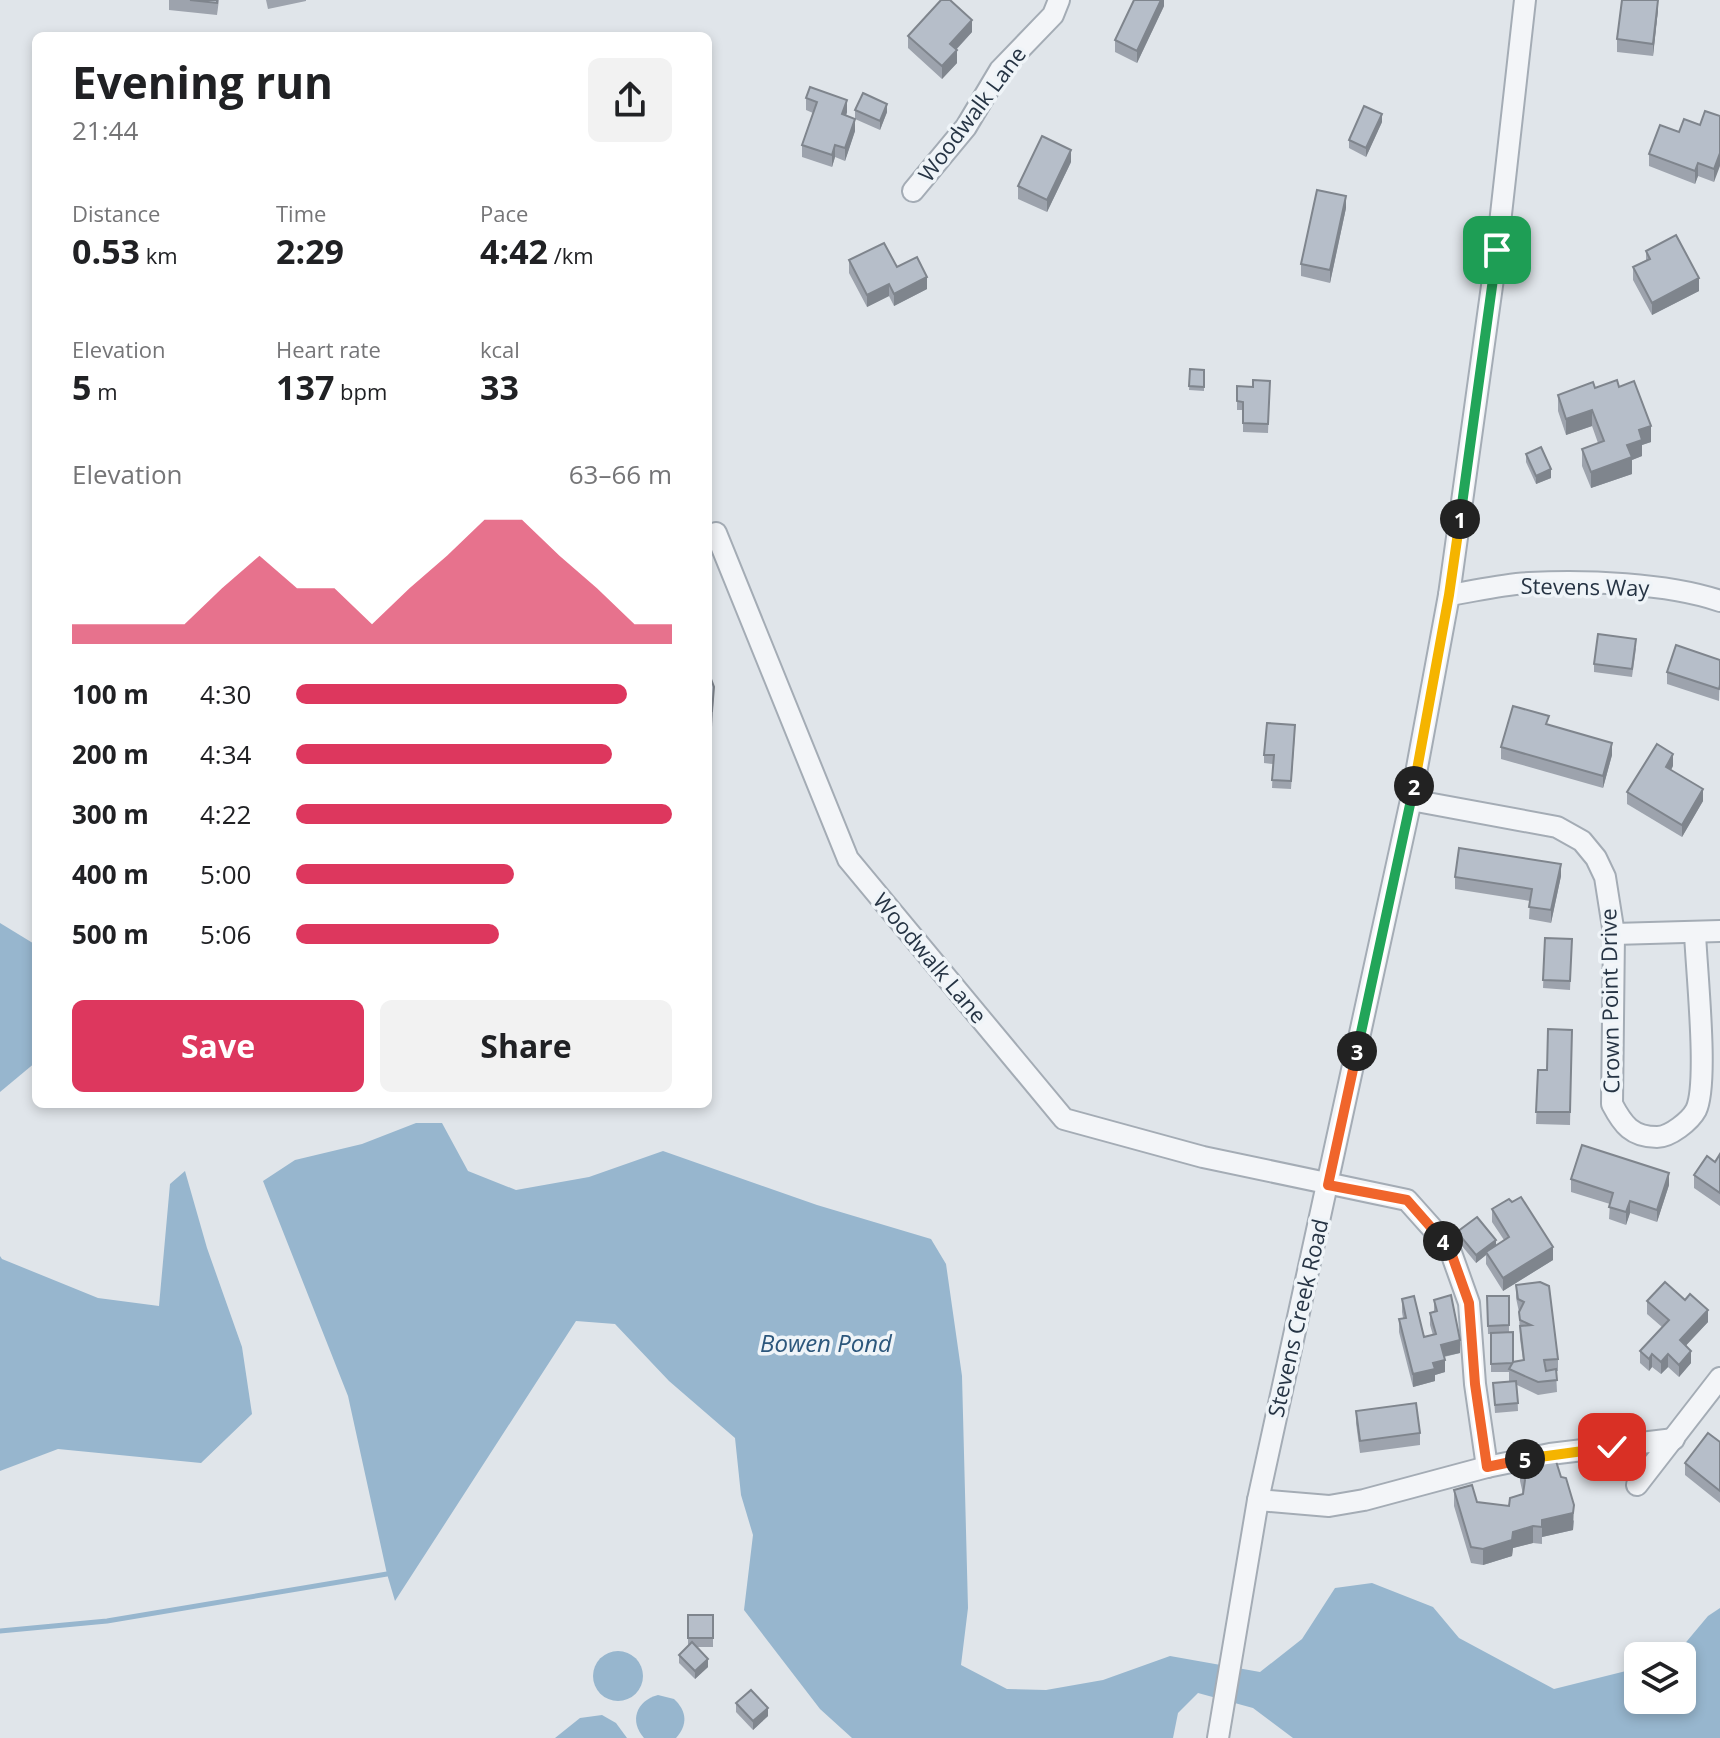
<!DOCTYPE html>
<html lang="en">
<head>
<meta charset="utf-8">
<style>
	body { margin:0; font-family:"Open Sans",sans-serif; background:#f2f2f2; color:#202124; height:100vh; display:flex; flex-direction:column; font-size:30px; white-space:nowrap }
	* { box-sizing:border-box; margin:0 }
	p { font-size:26px; color:#757577 }
	.icon { flex:none; width:44px; height:44px; fill:none; stroke:currentColor; stroke-width:2; stroke-linecap:round; stroke-linejoin:round }
	.map { position:relative; flex:1; overflow:hidden }
	.drawer { position:absolute; left:32px; top:32px; width:680px; height:1076px; display:flex; flex-direction:column; background:#fff; border-radius:12px; box-shadow:0 4px 12px #0003 }
	.drawer>* { flex:none }
	.tools { position:absolute; left:1624px; top:1642px; display:grid; gap:16px }
	.tools a { display:grid; place-items:center; width:72px; height:72px; border-radius:12px; background:#fff; box-shadow:0 4px 12px #0003; font-size:40px }
	.pin { position:absolute; display:grid; place-items:center; width:68px; height:68px; color:#fff; margin:-34px; border-radius:16px; box-shadow:0 4px 12px #0006 }
	.km { position:absolute; width:40px; height:40px; margin:-20px; border-radius:50%; background:#222; color:#fff; font-size:22px; line-height:40px; text-align:center }
	.round { display:grid; place-items:center; flex:none; width:84px; height:84px; border-radius:12px; background:#f2f2f2 }
	.summary { display:flex; align-items:center; justify-content:space-between; height:136px; padding:0 40px }
	h1 { font-size:44px; font-weight:700; line-height:60px }
	.figures { display:grid; grid-template-columns:repeat(3,1fr); gap:12px; height:136px; padding:8px 40px }
	.figures div { display:grid; align-content:center }
	.figures b { font-size:34px; font-weight:700 }
	.figures small { font-size:22px; font-weight:400 }
	.figures p { font-size:22px }
	.chart { height:224px; padding:16px 40px }
	.chart p { display:flex; justify-content:space-between }
	.chart svg { width:100%; height:144px; margin-top:8px; fill:#dd375e; opacity:.7 }
	.cta { display:flex; gap:16px; margin-top:auto; padding:16px 40px }
	.cta a { flex:1; height:92px; border-radius:12px; background:#dd375e; color:#fff; font-size:32px; font-weight:700; line-height:92px; text-align:center }
	.cta a+a { background:#f2f2f2; color:#202124 }
	ul { padding:0 40px; list-style:none; font-size:26px }
	li { display:grid; grid-template-columns:128px 96px 1fr; align-items:center; height:60px }
	li i { height:20px; border-radius:10px; background:#dd375e }
	.map>svg:first-child { display:block }
	.water { fill:#97b6ce }
	.lines { fill:none; stroke-linecap:round; stroke-linejoin:round }
	.stream { stroke:#97b6ce; stroke-width:5 }
	.minor-casing { stroke:#a4acb5; stroke-width:24 }
	.minor { stroke:#f3f5f8; stroke-width:20 }
	.wall { fill:#9da3ad }
	.shaded-wall { fill:#7f858d }
	.building { fill:#b6bec9; stroke:#7f858d; stroke-width:2 }
	.split-1-casing { stroke:#fff; stroke-width:16 }
	.split-2-casing { stroke:#fff; stroke-width:16 }
	.split-3-casing { stroke:#fff; stroke-width:16 }
	.split-4-casing { stroke:#fff; stroke-width:16 }
	.split-5-casing { stroke:#fff; stroke-width:16 }
	.split-6-casing { stroke:#fff; stroke-width:16 }
	.split-1 { stroke:#22a559; stroke-width:10 }
	.split-2 { stroke:#f5b400; stroke-width:10 }
	.split-3 { stroke:#22a559; stroke-width:10 }
	.split-4 { stroke:#f0652b; stroke-width:10 }
	.split-5 { stroke:#f0652b; stroke-width:10 }
	.split-6 { stroke:#f5b400; stroke-width:10 }
	.labels { text-anchor:middle; stroke-width:7; stroke-linejoin:round; paint-order:stroke }
	.street-label { font-size:22px; fill:#263444; stroke:#eff4f8 }
	.water-label { font-size:24px; font-style:italic; fill:#2c577c; stroke:#eff4f8 }
</style>
</head>
<body>
<div class="map">
<svg width="1720" height="1738" viewBox="0 0 1720 1738">
	<rect width="100%" height="100%" fill="#e0e5ea"/>
	<g class="water">
		<polygon points="0,923 36,945 36,1062 0,1092"/>
		<polygon points="416,1123 442,1123 468,1171 516,1190 589,1177 663,1151 817,1205 931,1239 946,1264 962,1376 968,1608 961,1665 1007,1689 1046,1690 1103,1680 1170,1656 1260,1672 1302,1639 1335,1588 1372,1583 1433,1607 1459,1638 1554,1689 1638,1668 1638,1700 1682,1700 1682,1656 1663,1656 1682,1647 1708,1616 1720,1608 1720,1738 1293,1738 1253,1708 1198,1693 1178,1713 1173,1738 852,1738 820,1709 744,1610 753,1535 741,1495 735,1438 669,1381 615,1324 576,1321 395,1601 387,1574 348,1396 263,1181 295,1160 362,1144"/>
		<polygon points="185,1171 207,1248 242,1347 252,1414 201,1463 58,1449 0,1471 0,1256 2,1259 98,1298 159,1306 170,1184"/>
		<circle cx="618" cy="1676" r="25"/>
		<path d="M658 1695 674 1699C687 1711 688 1725 676 1738H644C629 1721 636 1701 658 1695Z"/>
		<polygon points="602,1715 616,1723 627,1738 555,1738 580,1718"/>
	</g>
	<g class="lines">
		<polyline class="stream" points="0,1631 107,1621 387,1574"/>
		<g class="minor-casing">
			<g id="minor">
				<polyline points="913,191 966,127 1000,70 1053,15 1059,0"/>
				<polyline points="716,533 848,859 1064,1119 1203,1157 1407,1200 1449,1247 1469,1303 1475,1384 1487,1467"/>
				<path d="M1449 595C1475 591 1503 584 1529 583 1585 580 1667 583 1720 601"/>
				<path d="M1411 800 1557 827 1582 841 1596 858 1605 877 1614 934 1612 1104C1623 1125 1632 1137 1657 1137 1670 1137 1690 1121 1696 1110 1709 1083 1696 967 1695 932"/>
				<polyline points="1614,934 1720,931"/>
				<polyline points="1637,1485 1720,1378"/>
				<polyline points="1258,1500 1329,1506 1364,1500 1487,1467 1550,1454 1674,1439"/>
				<polyline points="1218,1738 1258,1500 1411,800 1449,595 1497,250 1525,0"/>
			</g>
		</g>
		<use href="#minor" class="minor"/>
	</g>
	<g class="wall">
		<polygon points="169,0 219,0 217,15 169,10"/>
		<polygon points="266,0 306,0 306,1 268,9"/>
		<polygon points="1164,0 1164,6 1137,63 1115,52 1115,40"/>
		<polygon points="1658,10 1653,56 1617,52 1617,39"/>
		<polygon points="972,32 956,50 957,63 942,79 908,48 908,36"/>
		<polygon points="806,98 847,112 846,116 855,131 845,161 835,157 832,167 802,157 802,145 813,113 806,110"/>
		<polygon points="855,110 887,112 880,130 855,119"/>
		<polygon points="1720,116 1714,182 1698,176 1695,184 1649,166 1649,154 1679,132"/>
		<polygon points="1382,122 1366,157 1349,148 1349,140"/>
		<polygon points="1071,162 1047,212 1018,199 1018,186"/>
		<polygon points="1346,208 1330,283 1301,276 1301,264"/>
		<polygon points="1646,251 1699,291 1652,315 1633,280 1633,267 1646,260"/>
		<polygon points="849,260 897,267 927,289 894,306 889,296 867,307 849,273"/>
		<polygon points="1190,369 1204,370 1204,391 1189,390"/>
		<polygon points="1270,381 1268,433 1243,432 1243,410 1237,410 1237,386 1253,387"/>
		<polygon points="1619,387 1651,442 1642,445 1642,456 1632,460 1632,474 1591,488 1582,466 1582,449 1598,443 1592,426 1566,435 1558,411 1558,395 1595,388"/>
		<polygon points="1526,454 1551,478 1536,484 1526,462"/>
		<polygon points="1636,648 1632,677 1594,672 1594,664"/>
		<polygon points="1720,660 1719,701 1667,684 1667,672"/>
		<polygon points="1549,725 1612,755 1603,788 1501,759 1501,747"/>
		<polygon points="1295,733 1291,789 1272,788 1273,764 1264,763 1264,755"/>
		<polygon points="1673,766 1671,770 1703,801 1682,837 1627,804 1627,792"/>
		<polygon points="1561,876 1551,923 1529,919 1530,901 1455,889 1455,877"/>
		<polygon points="1545,938 1572,939 1570,990 1543,988"/>
		<polygon points="1572,1030 1570,1125 1536,1124 1538,1070 1547,1070"/>
		<polygon points="1720,1154 1720,1206 1694,1188 1694,1175 1715,1162"/>
		<polygon points="1571,1179 1669,1185 1657,1222 1630,1213 1626,1225 1609,1219 1610,1204 1571,1192"/>
		<polygon points="1492,1209 1553,1260 1503,1291 1486,1264 1486,1255 1476,1263 1457,1240 1457,1232 1496,1246 1504,1240 1492,1222"/>
		<polygon points="1516,1285 1558,1359 1558,1371 1556,1371 1557,1392 1538,1395 1517,1385 1518,1411 1495,1413 1493,1383 1509,1381 1509,1372 1491,1372 1491,1334 1488,1334 1487,1296 1509,1296 1509,1332 1513,1362 1523,1360 1520,1339 1519,1312 1516,1298"/>
		<polygon points="1402,1299 1424,1337 1433,1335 1430,1325 1430,1313 1434,1312 1434,1300 1460,1353 1444,1357 1445,1372 1435,1375 1435,1381 1413,1387 1399,1332 1399,1319 1403,1318 1402,1312"/>
		<polygon points="1647,1301 1708,1322 1686,1345 1691,1363 1679,1377 1668,1367 1661,1374 1652,1367 1649,1371 1640,1363 1640,1351 1662,1327 1647,1314"/>
		<polygon points="1356,1411 1420,1433 1420,1445 1360,1453 1356,1423"/>
		<polygon points="1720,1442 1720,1503 1685,1475 1685,1463"/>
		<polygon points="1520,1465 1574,1521 1573,1530 1542,1537 1542,1544 1533,1543 1513,1548 1512,1556 1483,1565 1471,1563 1454,1506 1454,1490 1477,1502 1509,1506 1523,1494 1520,1481"/>
		<polygon points="688,1615 713,1615 713,1647 696,1647 708,1667 695,1679 679,1663 679,1655 688,1646"/>
		<polygon points="736,1703 768,1716 753,1730 736,1712"/>
	</g>
	<g class="shaded-wall">
		<polygon points="1161,0 1164,0 1164,6 1137,63 1137,51"/>
		<polygon points="1658,0 1658,10 1653,56 1653,44"/>
		<polygon points="972,20 972,32 950,56 950,44"/>
		<polygon points="957,50 957,63 942,79 942,66"/>
		<polygon points="847,100 847,112 842,127 842,114"/>
		<polygon points="887,104 887,112 880,130 880,121"/>
		<polygon points="1382,114 1382,122 1366,157 1366,148"/>
		<polygon points="855,119 855,131 845,161 845,148"/>
		<polygon points="835,145 835,157 832,167 832,155"/>
		<polygon points="1071,150 1071,162 1047,212 1047,200"/>
		<polygon points="1720,153 1720,166 1714,182 1714,169"/>
		<polygon points="1698,163 1698,176 1695,184 1695,171"/>
		<polygon points="1346,196 1346,208 1330,283 1330,270"/>
		<polygon points="927,277 927,289 894,306 894,294"/>
		<polygon points="1699,278 1699,291 1652,315 1652,303"/>
		<polygon points="889,284 889,296 867,307 867,295"/>
		<polygon points="1592,410 1592,426 1566,435 1566,419"/>
		<polygon points="1651,426 1651,442 1642,445 1642,456 1632,460 1632,474 1591,488 1591,472 1627,445 1639,430"/>
		<polygon points="1551,469 1551,478 1536,484 1536,476"/>
		<polygon points="714,687 712,727 708,729 708,712"/>
		<polygon points="1612,743 1612,755 1603,788 1603,776"/>
		<polygon points="1673,754 1673,766 1666,779 1666,767"/>
		<polygon points="1703,789 1703,801 1682,837 1682,825"/>
		<polygon points="1561,864 1561,876 1551,923 1551,910"/>
		<polygon points="1669,1173 1669,1185 1657,1222 1657,1210"/>
		<polygon points="1630,1201 1630,1213 1626,1225 1626,1212"/>
		<polygon points="1496,1240 1496,1248 1486,1252 1486,1255 1476,1263 1476,1255"/>
		<polygon points="1553,1247 1553,1260 1503,1291 1503,1278"/>
		<polygon points="1708,1310 1708,1322 1680,1352 1680,1340"/>
		<polygon points="1460,1340 1460,1353 1441,1357 1441,1345"/>
		<polygon points="1691,1351 1691,1363 1679,1377 1679,1365"/>
		<polygon points="1652,1354 1652,1367 1649,1371 1649,1359"/>
		<polygon points="1668,1354 1668,1367 1661,1374 1661,1362"/>
		<polygon points="1445,1360 1445,1372 1435,1375 1435,1381 1413,1387 1413,1374 1433,1363"/>
		<polygon points="1574,1505 1573,1530 1542,1537 1542,1544 1542,1520"/>
		<polygon points="1533,1526 1533,1543 1513,1548 1512,1556 1483,1565 1483,1549 1513,1532"/>
		<polygon points="708,1659 708,1667 695,1679 695,1671"/>
		<polygon points="768,1708 768,1716 753,1730 753,1721"/>
	</g>
	<g class="building">
		<polygon points="190,0 217,0 217,3"/>
		<polygon points="941,0 950,0 972,20 950,44 957,50 942,66 908,36"/>
		<polygon points="1134,0 1161,0 1137,51 1115,40"/>
		<polygon points="1622,0 1658,0 1653,44 1617,39"/>
		<polygon points="810,87 847,100 842,114 855,119 845,148 835,145 832,155 802,145 817,102 806,98"/>
		<polygon points="863,93 887,104 880,121 855,110"/>
		<polygon points="1364,106 1382,114 1366,148 1349,140"/>
		<polygon points="1705,111 1720,116 1720,153 1714,169 1698,163 1695,171 1649,154 1660,125 1679,132 1684,119 1700,125"/>
		<polygon points="1042,136 1071,150 1047,200 1018,186"/>
		<polygon points="1317,190 1346,196 1330,270 1301,264"/>
		<polygon points="1676,235 1699,278 1652,303 1633,267 1650,259 1646,251"/>
		<polygon points="884,243 897,267 917,257 927,277 894,294 889,284 867,295 849,260"/>
		<polygon points="1190,369 1204,370 1204,387 1189,386"/>
		<polygon points="1253,380 1270,381 1268,424 1243,423 1243,402 1237,401 1237,386 1253,387"/>
		<polygon points="1617,380 1619,387 1634,381 1651,426 1639,430 1642,440 1627,445 1632,457 1591,472 1582,449 1604,441 1592,410 1566,419 1558,395 1593,382 1595,388"/>
		<polygon points="1541,447 1551,469 1536,476 1526,454"/>
		<polygon points="1598,634 1636,639 1632,669 1594,664"/>
		<polygon points="1676,645 1720,660 1720,685 1719,689 1667,672"/>
		<polygon points="708,671 714,687 712,711 708,712"/>
		<polygon points="1513,706 1549,716 1546,724 1612,743 1603,776 1501,747"/>
		<polygon points="1267,723 1295,725 1291,781 1272,780 1274,755 1264,755"/>
		<polygon points="1657,744 1673,754 1666,767 1703,789 1682,825 1627,792"/>
		<polygon points="1459,848 1561,864 1551,910 1529,907 1532,889 1455,877"/>
		<polygon points="1545,938 1572,939 1570,981 1543,980"/>
		<polygon points="1548,1029 1572,1030 1570,1112 1536,1112 1538,1070 1547,1070"/>
		<polygon points="1582,1145 1669,1173 1657,1210 1630,1201 1626,1212 1609,1207 1613,1193 1571,1179"/>
		<polygon points="1720,1154 1720,1193 1694,1175 1707,1156 1715,1162"/>
		<polygon points="1521,1197 1553,1247 1503,1278 1486,1252 1509,1237 1492,1209 1509,1199 1512,1202"/>
		<polygon points="1477,1217 1496,1240 1476,1255 1457,1232"/>
		<polygon points="1540,1282 1549,1286 1558,1359 1544,1360 1546,1371 1556,1369 1557,1380 1538,1382 1509,1369 1513,1362 1524,1360 1520,1326 1531,1325 1520,1320 1519,1312 1524,1302 1518,1299 1516,1285"/>
		<polygon points="1665,1282 1685,1300 1690,1294 1708,1310 1680,1340 1691,1351 1679,1365 1668,1354 1661,1362 1652,1354 1649,1359 1640,1351 1669,1320 1647,1301"/>
		<polygon points="1451,1295 1460,1340 1441,1345 1445,1360 1433,1363 1435,1369 1413,1374 1399,1319 1406,1318 1402,1299 1414,1296 1424,1337 1436,1334 1430,1313 1437,1311 1434,1300"/>
		<polygon points="1487,1296 1509,1296 1509,1325 1488,1326"/>
		<polygon points="1513,1332 1513,1362 1512,1363 1491,1364 1491,1333"/>
		<polygon points="1516,1381 1518,1403 1495,1405 1493,1383"/>
		<polygon points="1416,1403 1420,1433 1360,1441 1356,1411"/>
		<polygon points="1708,1433 1720,1442 1720,1491 1685,1463"/>
		<polygon points="1537,1455 1555,1458 1561,1477 1566,1478 1574,1505 1573,1513 1542,1520 1542,1527 1533,1526 1513,1532 1512,1540 1483,1549 1471,1547 1454,1490 1472,1485 1477,1502 1509,1506 1510,1498 1523,1494 1525,1480 1520,1465 1536,1460"/>
		<rect x="688" y="1615" width="25" height="23"/>
		<polygon points="692,1642 708,1659 695,1671 679,1655"/>
		<polygon points="751,1690 768,1708 753,1721 736,1703"/>
	</g>
	<g class="lines">
		<g class="split-1-casing">
			<polyline id="split-1" points="1460,519 1497,250"/>
		</g>
		<g class="split-2-casing">
			<polyline id="split-2" points="1414,786 1449,595 1460,519"/>
		</g>
		<g class="split-3-casing">
			<polyline id="split-3" points="1357,1051 1414,786"/>
		</g>
		<g class="split-4-casing">
			<polyline id="split-4" points="1357,1051 1328,1185 1407,1200 1443,1241"/>
		</g>
		<g class="split-5-casing">
			<polyline id="split-5" points="1443,1241 1449,1247 1469,1303 1475,1384 1487,1467 1525,1459"/>
		</g>
		<g class="split-6-casing">
			<polyline id="split-6" points="1525,1459 1612,1447"/>
		</g>
		<use href="#split-1" class="split-1"/>
		<use href="#split-2" class="split-2"/>
		<use href="#split-3" class="split-3"/>
		<use href="#split-4" class="split-4"/>
		<use href="#split-5" class="split-5"/>
		<use href="#split-6" class="split-6"/>
	</g>
	<g class="labels">
		<g class="street-label">
			<text transform="translate(972 114) rotate(-53)" y="8">Woodwalk Lane</text>
			<text transform="translate(1585 587) rotate(1)" y="8">Stevens Way</text>
			<text transform="translate(930 958) rotate(50)" y="8">Woodwalk Lane</text>
			<text transform="translate(1610 1001) rotate(-91)" y="8">Crown Point Drive</text>
			<text transform="translate(1298 1318) rotate(-77)" y="8">Stevens Creek Road</text>
		</g>
		<g class="water-label">
			<text x="826" y="1352">Bowen Pond</text>
		</g>
	</g>
</svg>
<div class="tools">
<a><svg class="icon" aria-label="layers" viewBox="0 0 24 24"><path d="M12 4l9 5-9 5-9-5zM3 14l9 5 9-5"/></svg></a>
</div>
<div class="pin" style="left:1497px;top:250px;background:#1e9e55"><svg class="icon" aria-label="arrive" viewBox="0 0 24 24"><path d="M6 21V4h12l-3 4 3 4H6"/></svg></div>
<div class="pin" style="left:1612px;top:1447px;background:#d93025"><svg class="icon" aria-label="check" viewBox="0 0 24 24"><path d="M5 12l5 5 9-10"/></svg></div>
<b class="km" style="left:1460px;top:519px">1</b>
<b class="km" style="left:1414px;top:786px">2</b>
<b class="km" style="left:1357px;top:1051px">3</b>
<b class="km" style="left:1443px;top:1241px">4</b>
<b class="km" style="left:1525px;top:1459px">5</b>
<section class="drawer">
<div class="summary"><div><h1>Evening run</h1><p>21:44</p></div><a class="round"><svg class="icon" aria-label="share" viewBox="0 0 24 24"><path d="M12 15V3M7 8l5-5 5 5M5 13v7h14v-7"/></svg></a></div>
<div class="figures">
<div><p>Distance</p><b>0.53<small> km</small></b></div>
<div><p>Time</p><b>2:29</b></div>
<div><p>Pace</p><b>4:42<small> /km</small></b></div>
</div>
<div class="figures">
<div><p>Elevation</p><b>5<small> m</small></b></div>
<div><p>Heart rate</p><b>137<small> bpm</small></b></div>
<div><p>kcal</p><b>33</b></div>
</div>
<div class="chart"><p><span>Elevation</span>63–66 m</p>
<svg viewBox="0 0 160 44" preserveAspectRatio="none"><path d="M0 44V38L10 38L20 38L30 38L40 27L50 17L60 27L70 27L80 38L90 27L100 17L110 6L120 6L130 17L140 27L150 38L160 38V44z"/></svg>
</div>
<ul>
<li><b>100 m</b>4:30<i style="width:88%"></i></li>
<li><b>200 m</b>4:34<i style="width:84%"></i></li>
<li><b>300 m</b>4:22<i style="width:100%"></i></li>
<li><b>400 m</b>5:00<i style="width:58%"></i></li>
<li><b>500 m</b>5:06<i style="width:54%"></i></li>
</ul>
<div class="cta"><a>Save</a><a>Share</a></div>
</section>
</div>
</body>
</html>
